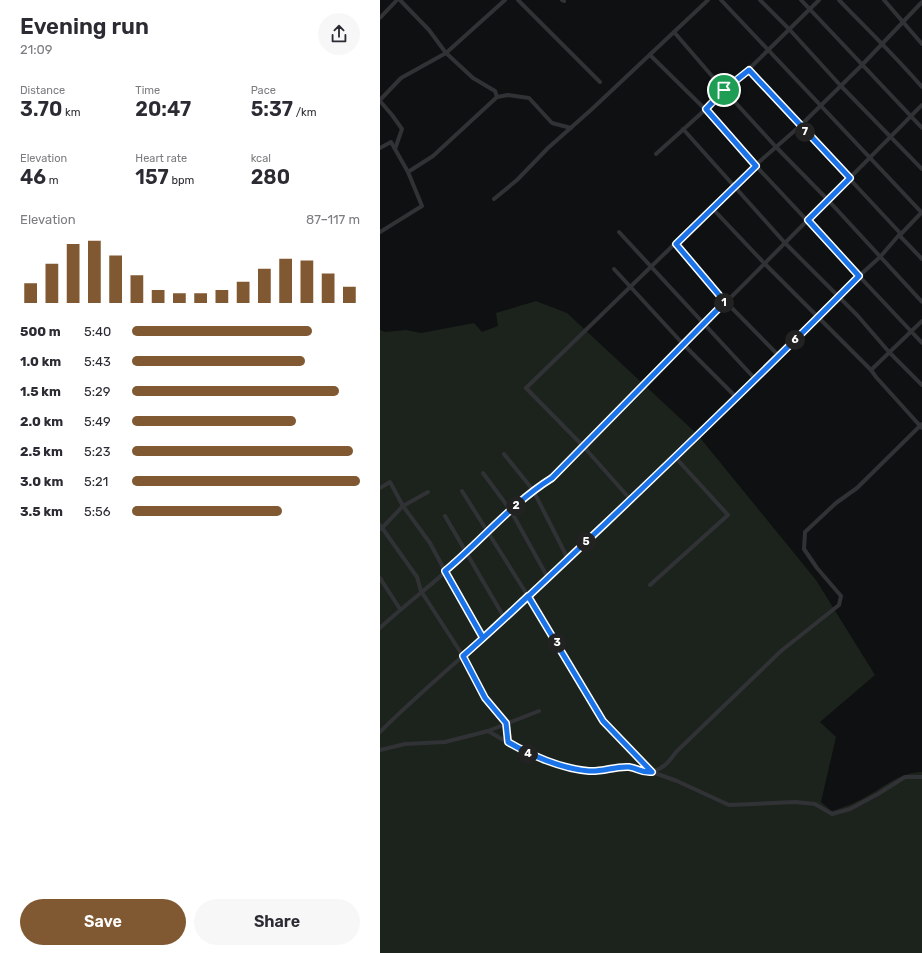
<!DOCTYPE html>
<html lang="en">
<head>
<meta charset="utf-8">
<style>
	body { margin:0; font-family:Rubik,sans-serif; background:#f7f7f7; color:#2b2b33; height:100vh; display:flex; flex-direction:column; font-size:15px; white-space:nowrap }
	* { box-sizing:border-box; margin:0 }
	p { font-size:13px; color:#7c7c81 }
	.icon { flex:none; width:22px; height:22px; fill:none; stroke:currentColor; stroke-width:2; stroke-linecap:round; stroke-linejoin:round }
	.map { position:relative; flex:1; overflow:hidden }
	.drawer { display:flex; flex-direction:column; background:#fff; width:380px }
	.drawer>* { flex:none }
	.pin { position:absolute; display:grid; place-items:center; width:34px; height:34px; color:#fff; margin:-17px; border:2px solid #fff; border-radius:50%; box-shadow:0 1px 4px #0007 }
	.km { position:absolute; width:20px; height:20px; margin:-10px; border-radius:50%; background:#222; color:#fff; font-size:11px; line-height:20px; text-align:center }
	.round { display:grid; place-items:center; flex:none; width:42px; height:42px; border-radius:21px; background:#f7f7f7 }
	.head { display:flex; align-items:center; justify-content:space-between; height:68px; padding:0 20px }
	h1 { font-size:22px; font-weight:600; line-height:30px }
	.stats { display:grid; grid-template-columns:repeat(3,1fr); gap:6px; height:68px; padding:4px 20px }
	.stats div { display:grid; align-content:center }
	.stats b { font-size:20px; font-weight:600 }
	.stats small { font-size:11px; font-weight:400 }
	.stats p { font-size:11px }
	.chart { height:112px; padding:8px 20px }
	.chart p { display:flex; justify-content:space-between }
	.chart svg { width:100%; height:72px; margin-top:4px; stroke:#805831; stroke-width:6 }
	.primary-button { display:flex; gap:8px; margin-top:auto; padding:8px 20px }
	.primary-button a { flex:1; height:46px; border-radius:24px; background:#805831; color:#fff; font-size:16px; font-weight:600; line-height:46px; text-align:center }
	.primary-button a+a { background:#f7f7f7; color:#2b2b33 }
	ul { padding:0 20px; list-style:none; font-size:13px }
	li { display:grid; grid-template-columns:64px 48px 1fr; align-items:center; height:30px }
	li i { height:10px; border-radius:5px; background:#805831 }
	main { display:flex; flex:1; min-height:0 }
	.map>svg:first-child { display:block }
	.green { fill:#1c231c }
	.lines { fill:none; stroke-linecap:round; stroke-linejoin:round }
	.minor { stroke:#313235; stroke-width:4 }
	.route-casing { stroke:#fff; stroke-width:8 }
	.route { stroke:#1a73e8; stroke-width:5 }
</style>
</head>
<body>
<main>
<section class="drawer">
<div class="head"><div><h1>Evening run</h1><p>21:09</p></div><a class="round"><svg class="icon" aria-label="share" viewBox="0 0 24 24"><path d="M12 15V3M7 8l5-5 5 5M5 13v7h14v-7"/></svg></a></div>
<div class="stats">
<div><p>Distance</p><b>3.70<small> km</small></b></div>
<div><p>Time</p><b>20:47</b></div>
<div><p>Pace</p><b>5:37<small> /km</small></b></div>
</div>
<div class="stats">
<div><p>Elevation</p><b>46<small> m</small></b></div>
<div><p>Heart rate</p><b>157<small> bpm</small></b></div>
<div><p>kcal</p><b>280</b></div>
</div>
<div class="chart"><p><span>Elevation</span>87–117 m</p>
<svg viewBox="0 0 160 44" preserveAspectRatio="none"><path d="M5 44V32M15 44V20M25 44V8M35 44V6M45 44V15M55 44V27M65 44V36M75 44V38M85 44V38M95 44V36M105 44V31M115 44V23M125 44V17M135 44V18M145 44V26M155 44V34"/></svg>
</div>
<ul>
<li><b>500 m</b>5:40<i style="width:79%"></i></li>
<li><b>1.0 km</b>5:43<i style="width:76%"></i></li>
<li><b>1.5 km</b>5:29<i style="width:91%"></i></li>
<li><b>2.0 km</b>5:49<i style="width:72%"></i></li>
<li><b>2.5 km</b>5:23<i style="width:97%"></i></li>
<li><b>3.0 km</b>5:21<i style="width:100%"></i></li>
<li><b>3.5 km</b>5:56<i style="width:66%"></i></li>
</ul>
<div class="primary-button"><a>Save</a><a>Share</a></div>
</section>
<div class="map">
<svg width="542" height="953" viewBox="0 0 542 953">
	<rect width="100%" height="100%" fill="#0f1011"/>
	<path class="green" d="M156 301 187 313 317 434 436 580 495 675 440 722 456 737 441 802 452 811C465 807 477 802 489 795 508 784 519 773 542 772V953H0V330L5 332 26 330 41 333 94 323 102 332 118 326 116 313Z"/>
	<g class="lines">
		<g class="minor">
			<polyline points="20,0 49,30 66,53 93,78 115,91 117,97 128,95 149,98 172,123 191,128"/>
			<polyline points="138,0 220,82"/>
			<polyline points="182,0 184,1"/>
			<polyline points="341,0 542,213"/>
			<polyline points="380,0 409,29 460,85 542,169"/>
			<polyline points="421,0 542,128"/>
			<polyline points="439,0 370,68 370,72 521,234 542,212"/>
			<path d="M459 0C487 29 516 57 542 87"/>
			<polyline points="504,0 542,44"/>
			<polyline points="0,18 17,0"/>
			<polyline points="294,32 344,90 396,147 448,200 542,302"/>
			<polyline points="0,100 21,78 66,53 125,0"/>
			<polyline points="0,101 12,115 22,129 15,149"/>
			<polyline points="303,129 405,243 477,315 509,352 542,385"/>
			<polyline points="0,148 11,142 28,172 53,156 117,97"/>
			<polyline points="276,154 326,109 346,88 369,70"/>
			<polyline points="114,199 137,180 168,148 212,109 328,0"/>
			<polyline points="332,208 384,263 491,370"/>
			<polyline points="0,232 42,206 28,172"/>
			<polyline points="239,232 376,380"/>
			<polyline points="521,234 519,235 542,259"/>
			<polyline points="519,235 500,257 479,276 542,343"/>
			<polyline points="296,244 345,301 399,356"/>
			<polyline points="234,269 303,344 357,398"/>
			<polyline points="542,321 491,370 496,377 542,428"/>
			<polyline points="124,454 153,490 188,559"/>
			<polyline points="103,473 131,511 168,578"/>
			<polyline points="0,488 10,482 23,506 50,543 65,571 103,638"/>
			<path d="M82 491 148 596 220 716 272 772C284 768 289 762 296 752L401 651 459 605 461 596 437 568 424 549 425 532 456 503 477 488 542 424"/>
			<polyline points="251,500 203,446 146,388 379,162 420,126 482,65 542,2"/>
			<polyline points="65,516 125,619"/>
			<polyline points="0,525 37,577 41,591 83,656 105,698 126,723 128,742"/>
			<polyline points="1,529 23,506 48,492"/>
			<polyline points="0,578 20,609"/>
			<polyline points="270,585 348,515 295,457"/>
			<path d="M0 628C28 602 60 579 87 552 115 526 140 498 172 478 294 353 419 230 542 105"/>
			<polyline points="108,731 159,711"/>
			<path d="M0 732C40 692 84 656 126 618 245 506 364 392 479 276L376 166 329 113 270 55"/>
			<polyline points="0,750 25,744 65,742 108,731 149,755 176,764 210,771 248,767 260,772 272,772 297,781 349,805 415,802 435,804 452,814 470,809 498,794 525,777 542,777"/>
		</g>
	</g>
	<g class="lines">
		<g class="route-casing">
			<path id="route" d="M344 90 326 109 376 166 296 244 345 302 172 478C132 503 101 541 65 571L103 638 148 596 223 721 272 772C261 773 258 768 249 767 235 766 223 772 209 771 182 769 150 755 128 742L126 723 105 698 83 656C132 613 178 568 225 524 311 442 396 360 479 276L428 220 470 178 369 70 344 90"/>
		</g>
		<use href="#route" class="route"/>
	</g>
</svg>
<div class="pin" style="left:344px;top:90px;background:#1e9e55"><svg class="icon" aria-label="arrive" viewBox="0 0 24 24"><path d="M6 21V4h12l-3 4 3 4H6"/></svg></div>
<b class="km" style="left:344px;top:303px">1</b>
<b class="km" style="left:136px;top:506px">2</b>
<b class="km" style="left:177px;top:643px">3</b>
<b class="km" style="left:148px;top:754px">4</b>
<b class="km" style="left:206px;top:542px">5</b>
<b class="km" style="left:415px;top:340px">6</b>
<b class="km" style="left:425px;top:132px">7</b>
</div>
</main>
</body>
</html>
